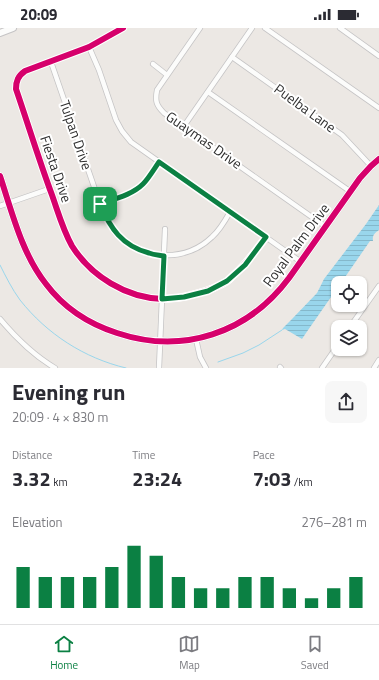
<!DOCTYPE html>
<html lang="en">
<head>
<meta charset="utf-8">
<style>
	body { margin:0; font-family:"Titillium Web",sans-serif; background:#f7f7f7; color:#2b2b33; height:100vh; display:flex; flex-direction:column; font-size:15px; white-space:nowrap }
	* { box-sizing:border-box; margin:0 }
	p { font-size:13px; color:#7c7c81 }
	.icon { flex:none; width:22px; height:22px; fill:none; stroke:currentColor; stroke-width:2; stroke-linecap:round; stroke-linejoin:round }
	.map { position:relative; height:340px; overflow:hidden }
	.panel { display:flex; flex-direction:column; background:#fff; flex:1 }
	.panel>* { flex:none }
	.tools { position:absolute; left:331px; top:248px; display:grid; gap:8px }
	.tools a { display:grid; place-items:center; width:36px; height:36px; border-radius:8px; background:#fff; box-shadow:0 1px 3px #0004; font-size:20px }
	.pin { position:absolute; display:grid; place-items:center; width:34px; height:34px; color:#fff; margin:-17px; border-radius:8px; box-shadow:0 2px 6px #0006 }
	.round { display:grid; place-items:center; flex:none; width:42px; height:42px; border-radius:8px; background:#f7f7f7 }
	.head { display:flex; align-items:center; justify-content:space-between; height:68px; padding:0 12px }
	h1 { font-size:22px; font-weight:700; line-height:30px }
	.figures { display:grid; grid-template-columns:repeat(3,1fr); gap:6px; height:68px; padding:4px 12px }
	.figures div { display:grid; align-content:center }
	.figures b { font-size:20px; font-weight:700 }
	.figures small { font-size:11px; font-weight:400 }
	.figures p { font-size:11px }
	.chart { height:112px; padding:8px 12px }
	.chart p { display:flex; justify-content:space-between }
	.chart svg { width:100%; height:72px; margin-top:4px; stroke:#0b8043; stroke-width:6 }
	.status { display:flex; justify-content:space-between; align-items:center; height:28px; padding:0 20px; background:#fff; direction:ltr }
	.status svg { height:11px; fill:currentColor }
	.tabs { display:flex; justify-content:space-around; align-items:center; height:56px; border-top:1px solid #e1e1e2; background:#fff; font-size:11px; color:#7c7c81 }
	.tabs a { display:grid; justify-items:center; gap:2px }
	.tabs .selected { color:#0b8043 }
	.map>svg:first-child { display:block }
	.water { fill:url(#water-rules) }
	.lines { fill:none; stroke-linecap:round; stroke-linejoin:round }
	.stream { stroke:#99d6ec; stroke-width:1 }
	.street-casing { stroke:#c5c4c5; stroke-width:6 }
	.secondary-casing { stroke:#c5c4c5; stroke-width:8 }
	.street { stroke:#fcfcfb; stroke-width:4.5 }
	.secondary { stroke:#fcfcfb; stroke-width:6 }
	.cycleway-casing { stroke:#fff; stroke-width:8 }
	.cycleway { stroke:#d6006c; stroke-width:6 }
	.route-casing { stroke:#fff; stroke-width:8 }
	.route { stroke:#0b8043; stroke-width:5 }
	.labels { text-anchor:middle; stroke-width:4; stroke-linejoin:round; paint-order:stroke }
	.street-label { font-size:14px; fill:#2e2e2e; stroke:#fff }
</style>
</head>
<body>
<div class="status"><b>20:09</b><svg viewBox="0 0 49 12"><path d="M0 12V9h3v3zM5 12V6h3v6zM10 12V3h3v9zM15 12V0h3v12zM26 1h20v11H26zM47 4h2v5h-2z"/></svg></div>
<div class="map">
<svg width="379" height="340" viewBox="0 0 379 340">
	<defs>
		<pattern id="water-rules" width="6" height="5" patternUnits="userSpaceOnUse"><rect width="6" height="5" fill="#99d6ec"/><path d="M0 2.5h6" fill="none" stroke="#84b8cb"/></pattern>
	</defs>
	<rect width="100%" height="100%" fill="#ece8e4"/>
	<path class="water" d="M379 177V202C375 205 372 207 373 213H370L341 255H338V259L306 305 302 311 285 301 282 302 283 300 292 291 317 265 324 251 366 196Z"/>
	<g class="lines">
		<g class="stream">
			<path d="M0 237C6 249 12 261 20 272 47 306 84 330 126 340"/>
			<polyline points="218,334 243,325 259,317 282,302"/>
		</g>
		<g class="street-casing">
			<g id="street">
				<path d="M123 0 89 19 25 43C18 48 16 53 16 61 28 96 39 132 52 167 58 184 63 202 72 218 91 248 126 270 163 271 174 271 185 269 195 266 206 263 217 260 226 254 230 252 232 248 235 246 247 235 256 222 266 209"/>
				<path d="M200 0 157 62C155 73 156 77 164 85L326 199"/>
				<polyline points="265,0 379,80"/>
				<polyline points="340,0 379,28"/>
				<polyline points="89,19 99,42 116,92 122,103 131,114 301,234"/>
				<polyline points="232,29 342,107 371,138"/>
				<path d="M51 34 100 176C105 187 109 199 118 208 144 233 186 234 212 209 220 202 225 193 230 184"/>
				<polyline points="153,36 167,47"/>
				<polyline points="208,64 351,164"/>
				<polyline points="184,98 252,0"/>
				<path d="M100 176C114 171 132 167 143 156 149 150 154 141 159 133"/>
				<polyline points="0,178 49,161"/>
				<path d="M0 291C16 310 33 327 55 340"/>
				<polyline points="350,299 379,258"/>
				<polyline points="196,311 200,329 206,340"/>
				<polyline points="280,339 281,340"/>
				<polyline points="159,340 165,201"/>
				<polyline points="322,340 338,317"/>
				<polyline points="374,340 379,332"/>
			</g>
		</g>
		<g class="secondary-casing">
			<g id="secondary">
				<polyline points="0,5 13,0"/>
				<path d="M0 148C12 184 22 226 46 256 64 280 89 296 117 305 183 327 248 305 289 250L360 150 371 138 379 131"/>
			</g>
		</g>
		<use href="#street" class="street"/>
		<use href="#secondary" class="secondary"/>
		<g class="cycleway-casing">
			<g id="cycleway">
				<path d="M123 0 89 19 25 43C18 48 16 53 16 61 28 96 39 132 52 167 58 184 63 202 72 218 91 248 126 270 163 271 174 271 185 269 195 266 206 263 217 260 226 254 230 252 232 248 235 246 247 235 256 222 266 209"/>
				<path d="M0 148C12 184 22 226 46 256 64 280 89 296 117 305 183 327 248 305 289 250L360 150 371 138 379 131"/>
			</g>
		</g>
		<use href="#cycleway" class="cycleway"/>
	</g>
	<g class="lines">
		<g class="route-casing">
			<path id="route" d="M159 134 266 209 245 237 227 253 208 263 184 269 162 271 164 228C159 227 154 227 149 225 122 218 110 200 100 176 114 171 132 167 143 156 149 150 154 141 159 134Z"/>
		</g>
		<use href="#route" class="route"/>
	</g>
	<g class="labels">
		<g class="street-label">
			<text transform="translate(305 80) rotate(36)" y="5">Puelba Lane</text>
			<text transform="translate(76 107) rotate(71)" y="5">Tulpan Drive</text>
			<text transform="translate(204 112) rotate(35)" y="5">Guaymas Drive</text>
			<text transform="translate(56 141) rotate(71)" y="5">Fiesta Drive</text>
			<text transform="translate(296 217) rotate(-53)" y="5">Royal Palm Drive</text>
		</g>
	</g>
</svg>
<div class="tools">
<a><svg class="icon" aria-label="locate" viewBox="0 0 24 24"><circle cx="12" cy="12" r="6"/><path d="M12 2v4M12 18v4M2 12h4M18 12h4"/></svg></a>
<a><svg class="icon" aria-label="layers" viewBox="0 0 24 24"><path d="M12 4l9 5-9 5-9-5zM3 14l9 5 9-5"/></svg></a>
</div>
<div class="pin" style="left:100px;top:176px;background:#1e9e55"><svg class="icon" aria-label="arrive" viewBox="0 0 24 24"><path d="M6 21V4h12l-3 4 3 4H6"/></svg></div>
</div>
<section class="panel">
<div class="head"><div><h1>Evening run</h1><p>20:09 · 4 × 830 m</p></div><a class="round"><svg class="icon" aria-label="share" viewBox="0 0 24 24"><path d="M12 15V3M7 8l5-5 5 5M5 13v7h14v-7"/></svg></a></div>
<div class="figures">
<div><p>Distance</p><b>3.32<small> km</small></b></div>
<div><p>Time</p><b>23:24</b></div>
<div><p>Pace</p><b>7:03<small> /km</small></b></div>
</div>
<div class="chart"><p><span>Elevation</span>276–281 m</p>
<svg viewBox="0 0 160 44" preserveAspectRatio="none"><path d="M5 44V19M15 44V25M25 44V25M35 44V25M45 44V19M55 44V6M65 44V12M75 44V25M85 44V32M95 44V32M105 44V25M115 44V25M125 44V32M135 44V38M145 44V32M155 44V25"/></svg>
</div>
</section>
<nav class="tabs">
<a class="selected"><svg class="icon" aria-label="home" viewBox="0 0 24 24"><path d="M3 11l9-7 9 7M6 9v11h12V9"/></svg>Home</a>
<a><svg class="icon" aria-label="map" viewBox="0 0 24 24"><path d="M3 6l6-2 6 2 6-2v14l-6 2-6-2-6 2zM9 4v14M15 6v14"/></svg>Map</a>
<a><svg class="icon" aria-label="saved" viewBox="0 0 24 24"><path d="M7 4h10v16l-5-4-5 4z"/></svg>Saved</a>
</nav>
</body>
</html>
